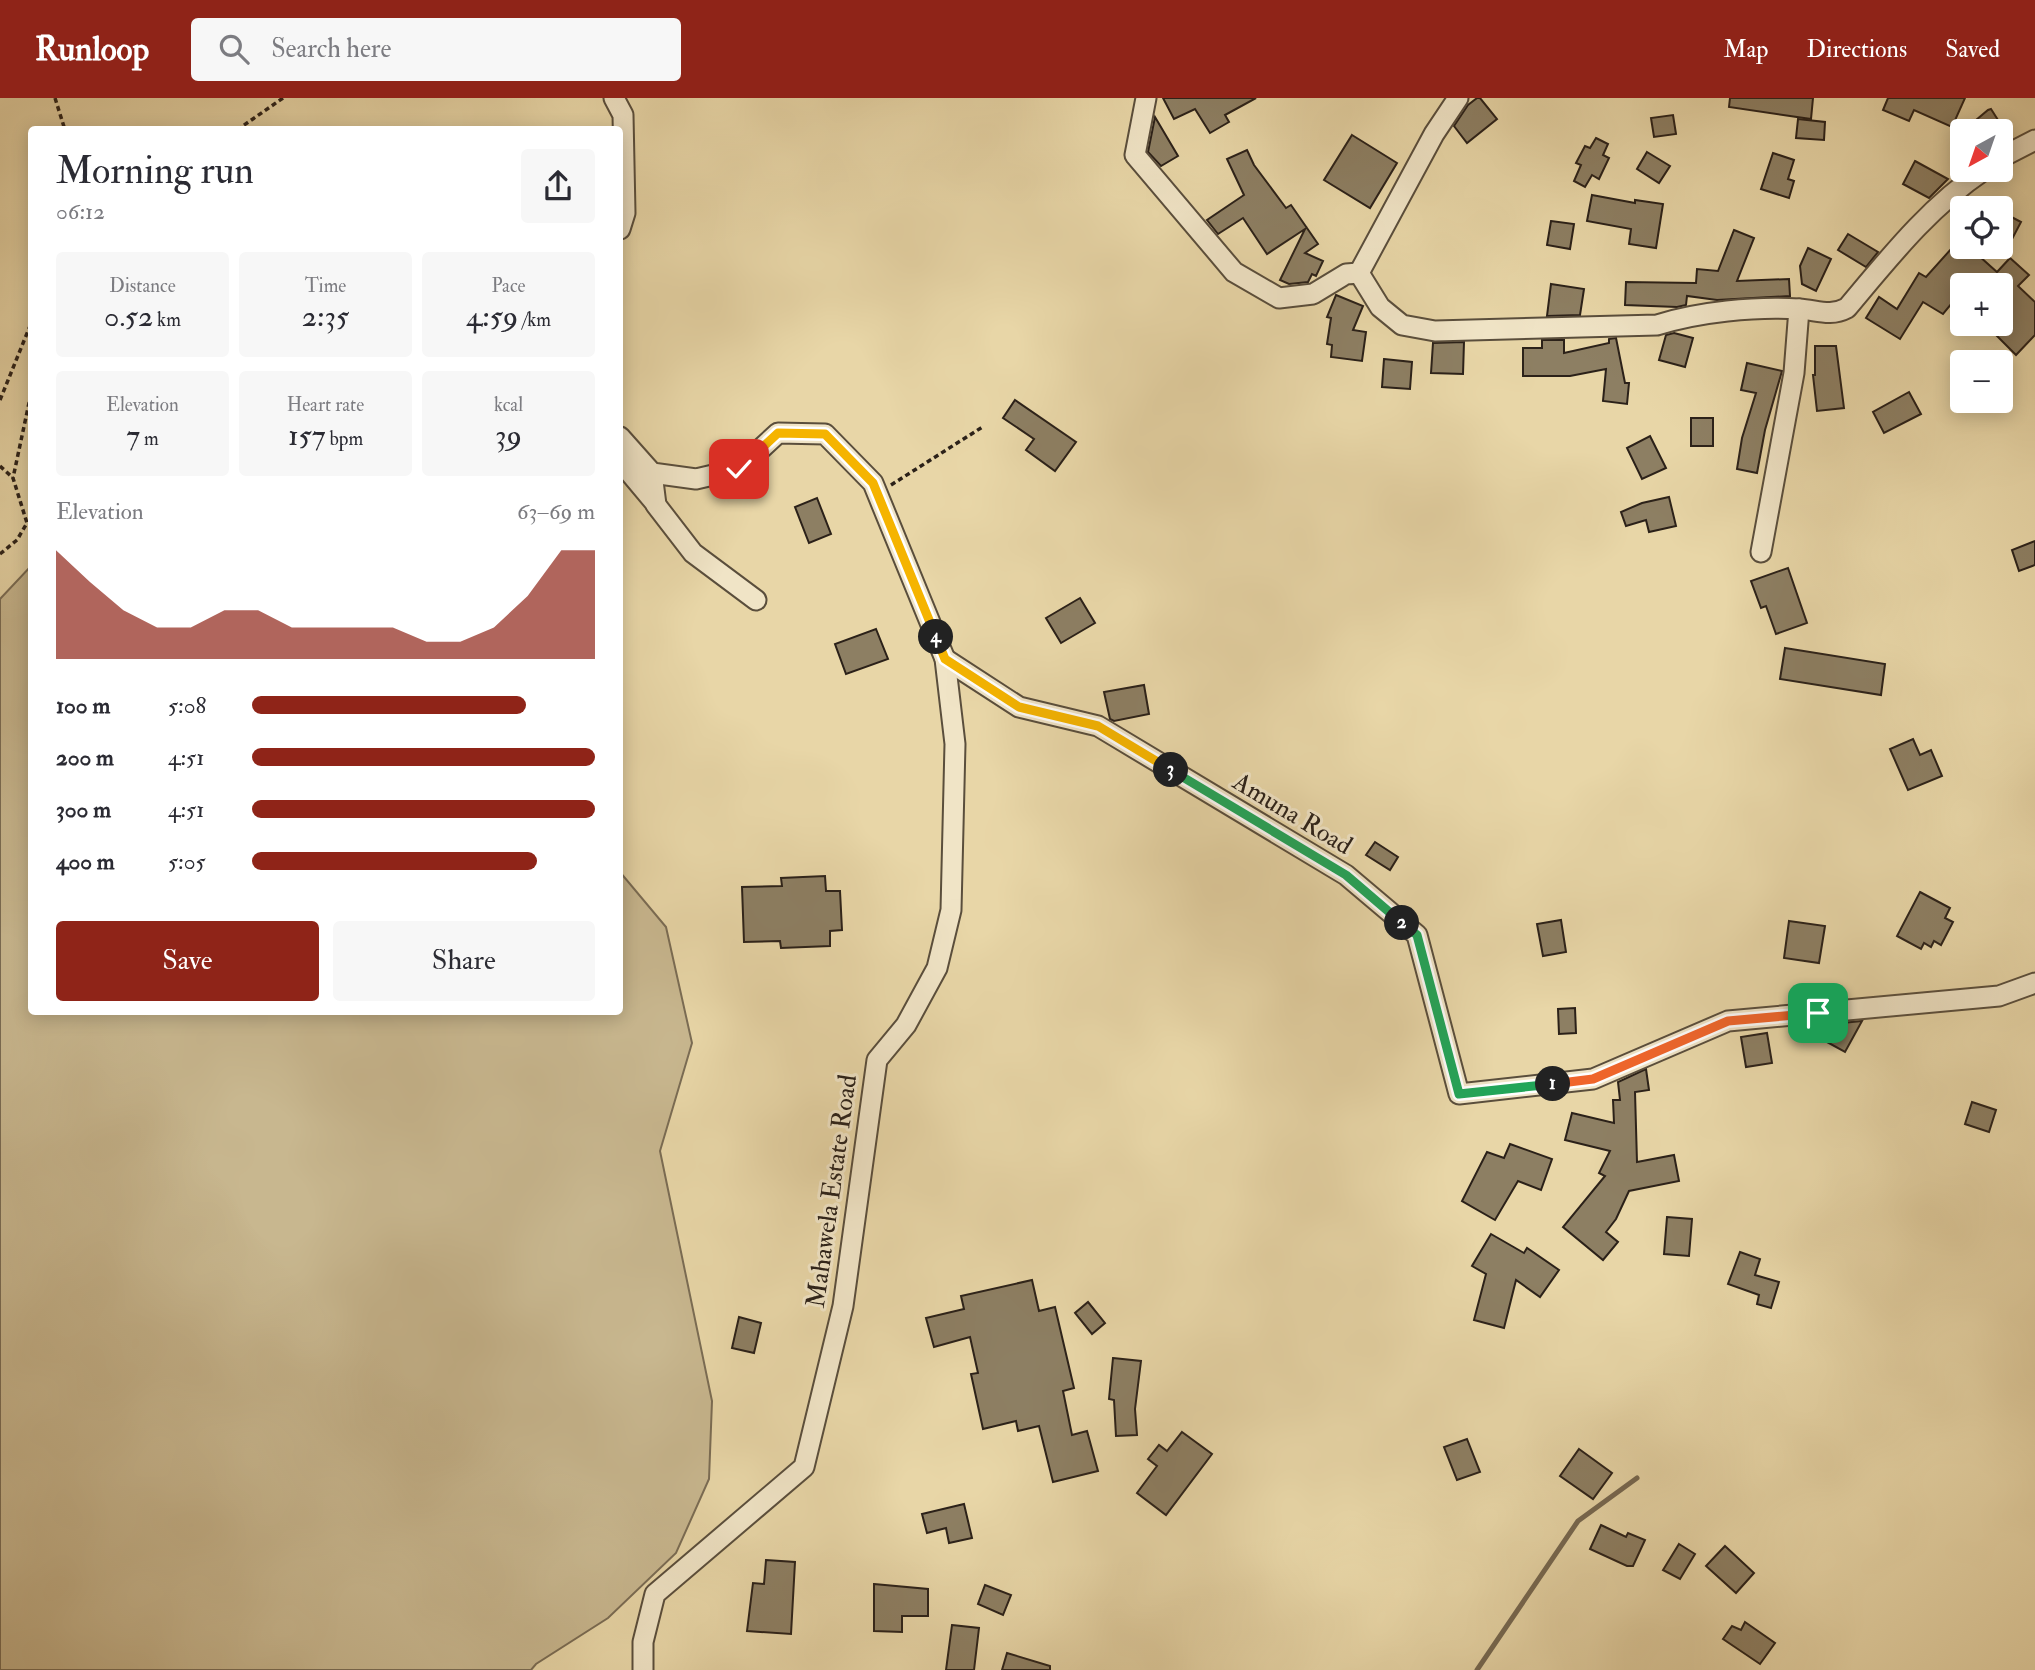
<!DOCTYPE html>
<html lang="en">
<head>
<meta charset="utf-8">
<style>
	body { margin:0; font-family:"IM FELL Double Pica",serif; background:#f7f7f7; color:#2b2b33; height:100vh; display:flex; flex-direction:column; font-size:26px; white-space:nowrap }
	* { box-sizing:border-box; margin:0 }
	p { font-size:23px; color:#7c7c81 }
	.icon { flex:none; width:38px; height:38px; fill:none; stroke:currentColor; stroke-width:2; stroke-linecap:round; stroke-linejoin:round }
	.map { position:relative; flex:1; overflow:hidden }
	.sheet { position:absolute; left:28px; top:28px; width:595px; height:889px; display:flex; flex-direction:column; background:#fff; border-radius:7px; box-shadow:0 4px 18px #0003 }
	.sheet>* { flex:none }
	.needle { width:46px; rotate:220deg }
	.fabs { position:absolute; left:1950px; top:21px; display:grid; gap:14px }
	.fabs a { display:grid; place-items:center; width:63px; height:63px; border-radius:7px; background:#fff; box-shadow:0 4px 18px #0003; font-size:35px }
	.pin { position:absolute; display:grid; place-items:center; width:60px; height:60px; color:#fff; margin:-30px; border-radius:14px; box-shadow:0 4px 10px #0006 }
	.km { position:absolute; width:35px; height:35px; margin:-18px; border-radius:50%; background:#222; color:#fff; font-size:19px; line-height:35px; text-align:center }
	.round { display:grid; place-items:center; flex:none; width:74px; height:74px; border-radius:7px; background:#f7f7f7 }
	.head { display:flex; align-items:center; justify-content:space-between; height:119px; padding:0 28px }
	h1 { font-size:38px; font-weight:600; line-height:52px }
	.metrics { display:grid; grid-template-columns:repeat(3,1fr); gap:10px; height:119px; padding:7px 28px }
	.metrics div { display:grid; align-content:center; border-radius:7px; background:#f7f7f7; text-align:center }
	.metrics b { font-size:30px; font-weight:600 }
	.metrics small { font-size:19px; font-weight:400 }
	.metrics p { font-size:19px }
	.chart { height:196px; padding:14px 28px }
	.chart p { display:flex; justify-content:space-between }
	.chart svg { width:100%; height:126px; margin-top:7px; fill:#8f2418; opacity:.7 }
	.primary-button { display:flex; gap:14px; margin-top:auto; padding:14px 28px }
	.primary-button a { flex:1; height:80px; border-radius:7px; background:#8f2418; color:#fff; font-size:28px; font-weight:600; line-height:80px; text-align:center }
	.primary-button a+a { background:#f7f7f7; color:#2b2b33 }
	ul { padding:0 28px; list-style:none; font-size:23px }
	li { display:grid; grid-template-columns:112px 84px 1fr; align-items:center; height:52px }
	li i { height:18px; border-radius:9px; background:#8f2418 }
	header { display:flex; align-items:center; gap:42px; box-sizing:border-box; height:98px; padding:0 35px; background:#8f2418; color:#fff }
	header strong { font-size:33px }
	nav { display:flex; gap:38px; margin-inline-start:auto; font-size:24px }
	.search { width:490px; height:63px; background:#f7f7f7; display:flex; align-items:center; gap:18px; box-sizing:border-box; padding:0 24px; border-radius:7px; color:#7c7c81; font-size:26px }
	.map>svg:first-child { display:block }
	.green { fill:#c8b78f; stroke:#7a6c54; stroke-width:2 }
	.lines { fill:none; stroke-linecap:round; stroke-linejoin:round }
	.stream { stroke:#766851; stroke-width:5 }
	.building { fill:#8d7f63; stroke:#2b2119; stroke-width:2 }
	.street-casing { stroke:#5a4e3c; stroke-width:23 }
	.path { stroke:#2b2119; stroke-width:3.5; stroke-dasharray:5 3.5; stroke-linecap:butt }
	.street { stroke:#f0e4c6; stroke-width:19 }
	.split-1-casing { stroke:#fff; stroke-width:14 }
	.split-2-casing { stroke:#fff; stroke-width:14 }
	.split-3-casing { stroke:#fff; stroke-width:14 }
	.split-4-casing { stroke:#fff; stroke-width:14 }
	.split-5-casing { stroke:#fff; stroke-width:14 }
	.split-1 { stroke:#f0652b; stroke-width:9 }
	.split-2 { stroke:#22a559; stroke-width:9 }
	.split-3 { stroke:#22a559; stroke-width:9 }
	.split-4 { stroke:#f5b400; stroke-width:9 }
	.split-5 { stroke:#f5b400; stroke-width:9 }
	.labels { text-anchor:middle; stroke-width:6; stroke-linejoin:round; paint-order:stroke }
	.street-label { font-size:26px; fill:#2b2119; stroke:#f0e4c6 }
</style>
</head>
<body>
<header>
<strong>Runloop</strong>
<div class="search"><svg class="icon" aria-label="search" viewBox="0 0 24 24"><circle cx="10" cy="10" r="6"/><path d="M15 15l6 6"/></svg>Search here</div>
<nav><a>Map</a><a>Directions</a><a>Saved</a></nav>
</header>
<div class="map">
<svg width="2035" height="1572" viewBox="0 0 2035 1572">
	<rect width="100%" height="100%" fill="#e8d6a7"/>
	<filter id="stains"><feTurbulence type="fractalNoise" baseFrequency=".00286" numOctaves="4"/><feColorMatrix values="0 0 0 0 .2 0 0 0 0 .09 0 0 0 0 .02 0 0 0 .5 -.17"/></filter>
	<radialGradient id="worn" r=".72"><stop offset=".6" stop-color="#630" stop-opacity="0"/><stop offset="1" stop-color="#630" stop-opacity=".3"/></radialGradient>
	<polygon class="green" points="31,468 32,914 620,914 620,774 666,829 692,945 660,1053 712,1303 709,1381 676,1455 608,1520 536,1566 531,1572 0,1572 0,501"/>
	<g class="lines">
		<polyline class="stream" points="1477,1572 1578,1423 1637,1380"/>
	</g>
	<g class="building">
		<polygon points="1163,0 1256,0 1225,17 1229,24 1210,35 1195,11 1174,21"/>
		<polygon points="1477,0 1480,0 1497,21 1467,45 1454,28 1468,7"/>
		<polygon points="1730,0 1813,0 1811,21 1729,9"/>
		<polygon points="1888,0 1965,0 1952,29 1914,12 1909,23 1883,12"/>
		<polygon points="1991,11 2005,33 1963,33 1988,12"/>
		<polygon points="1673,17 1676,36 1654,39 1651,20"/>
		<polygon points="1155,19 1178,58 1161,68 1148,54"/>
		<polygon points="1798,21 1825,24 1824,42 1796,40"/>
		<polygon points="1352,37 1397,65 1370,110 1324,82"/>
		<polygon points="1596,40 1608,46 1603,57 1609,60 1599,81 1592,77 1585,89 1574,83 1581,67 1576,65 1585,48 1590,50"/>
		<polygon points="1247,52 1254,67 1286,110 1291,107 1318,146 1305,155 1323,163 1316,178 1312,176 1308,184 1289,186 1280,182 1305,131 1267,156 1243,120 1218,136 1207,122 1244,97 1227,61"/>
		<polygon points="1647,54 1670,68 1659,85 1637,71"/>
		<polygon points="1773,55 1794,62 1788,81 1794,83 1789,100 1761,91"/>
		<polygon points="1915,63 1948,81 1929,100 1903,86"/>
		<polygon points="1592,97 1635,105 1635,102 1663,106 1656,150 1629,146 1631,131 1587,123"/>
		<polygon points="2000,113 2021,124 2012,141 2000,134"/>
		<polygon points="1551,123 1574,126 1570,151 1547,147"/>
		<polygon points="1734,132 1754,140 1737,183 1789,181 1790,198 1717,202 1687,198 1686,207 1677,209 1625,207 1626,184 1696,185 1697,171 1718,173"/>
		<polygon points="1848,136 1878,154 1866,169 1838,152"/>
		<polygon points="1960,141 1962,149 1969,149 1997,174 2010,160 2029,177 2018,188 2035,204 2035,237 2016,257 1995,236 2000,231 2000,187 1962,187 1962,193 1943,216 1923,204 1900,241 1866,220 1879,199 1897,211 1919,175 1926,179"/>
		<polygon points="1808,150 1831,161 1816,193 1802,186 1800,168"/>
		<polygon points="1551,186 1584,191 1580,217 1547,218"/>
		<polygon points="1336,197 1363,208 1353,232 1366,234 1362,263 1331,259 1332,247 1327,246 1331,220 1327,219"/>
		<polygon points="1674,235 1693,240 1685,269 1659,262 1666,237"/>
		<polygon points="1616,240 1625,285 1629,285 1627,306 1603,303 1606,271 1570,278 1523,278 1523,250 1542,250 1542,242 1564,242 1564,255 1609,245 1609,241"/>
		<polygon points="1464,244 1463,276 1431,275 1433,245"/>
		<polygon points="1815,248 1836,248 1844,310 1817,313 1813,277 1815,277"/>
		<polygon points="1384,261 1412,264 1410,291 1382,289"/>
		<polygon points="1747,265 1782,273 1765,332 1757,375 1737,371 1742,340 1756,295 1741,292"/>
		<polygon points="1909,294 1921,316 1884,335 1873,314"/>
		<polygon points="1015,302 1076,344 1055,373 1026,352 1034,341 1003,320"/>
		<rect x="1691" y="320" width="22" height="28"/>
		<polygon points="1650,338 1666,370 1642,381 1627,350"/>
		<polygon points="1669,399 1676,428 1649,434 1646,422 1626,428 1621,414 1642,405"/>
		<polygon points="817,400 831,436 809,445 795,409"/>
		<polygon points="2035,443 2035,467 2019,473 2012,452"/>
		<polygon points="1788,470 1807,525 1776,536 1766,508 1761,510 1751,483"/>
		<polygon points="1080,500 1095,525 1061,545 1046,520"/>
		<polygon points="876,531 888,561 846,576 835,546"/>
		<polygon points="1785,550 1885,566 1881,597 1780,581"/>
		<polygon points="1144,587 1149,616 1114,623 1110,621 1104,594"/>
		<polygon points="1913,641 1920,657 1931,652 1942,678 1908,692 1890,651"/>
		<polygon points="1375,744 1398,759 1390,772 1366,757"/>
		<polygon points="825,778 826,793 840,793 842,832 830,833 830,848 781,850 780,843 744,844 742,789 782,788 781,780"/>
		<polygon points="1920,794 1950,810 1945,820 1953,824 1941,847 1934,843 1931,849 1924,845 1921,851 1897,838"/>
		<polygon points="1561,822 1566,854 1543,858 1537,826"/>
		<polygon points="1789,823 1825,828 1819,865 1784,860"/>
		<polygon points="1575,910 1576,935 1559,936 1558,911"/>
		<polygon points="1862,923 1845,954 1816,938 1822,927"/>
		<polygon points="1767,935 1772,965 1746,969 1741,939"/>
		<polygon points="1646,971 1649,992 1635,994 1637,1064 1674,1057 1679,1083 1629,1093 1616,1121 1606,1134 1618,1144 1603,1162 1563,1129 1605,1078 1599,1075 1610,1053 1565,1042 1572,1015 1614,1025 1613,1002 1620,1002 1618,984"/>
		<polygon points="1972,1004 1996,1012 1989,1034 1965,1026"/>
		<polygon points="1510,1046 1552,1061 1541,1092 1518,1083 1495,1122 1462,1103 1487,1054 1504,1060"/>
		<polygon points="1667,1119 1692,1121 1689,1158 1664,1156"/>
		<polygon points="1491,1136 1524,1155 1527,1150 1559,1172 1540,1199 1516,1182 1504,1230 1474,1222 1486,1176 1472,1168"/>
		<polygon points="1740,1154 1760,1161 1755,1177 1779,1184 1771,1210 1757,1206 1759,1197 1728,1186"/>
		<polygon points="1032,1182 1039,1213 1055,1209 1074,1290 1063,1293 1072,1337 1087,1333 1098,1373 1053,1384 1039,1328 1018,1333 1016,1323 983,1331 971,1276 978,1275 970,1239 934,1249 926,1220 964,1211 961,1198"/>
		<polygon points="1088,1204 1105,1225 1092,1236 1075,1215"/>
		<polygon points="739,1219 761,1225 754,1255 732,1250"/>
		<polygon points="1113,1260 1141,1263 1135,1311 1137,1337 1116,1338 1114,1302 1109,1301"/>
		<polygon points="1182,1334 1212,1356 1166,1417 1137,1395 1157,1368 1148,1361 1159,1347 1167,1353"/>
		<polygon points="1467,1341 1480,1374 1457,1382 1444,1349"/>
		<polygon points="1579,1351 1612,1375 1593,1401 1560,1378"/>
		<polygon points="964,1406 972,1440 949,1445 946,1430 927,1435 922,1416"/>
		<polygon points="1601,1427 1626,1439 1628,1435 1645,1442 1633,1468 1627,1468 1590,1451"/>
		<polygon points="1679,1446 1695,1456 1680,1481 1663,1472"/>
		<polygon points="1725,1448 1754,1475 1736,1495 1706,1468"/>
		<polygon points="766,1462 795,1464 791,1536 747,1533 753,1485 764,1486"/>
		<polygon points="874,1486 928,1491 928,1518 902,1518 902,1534 874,1533"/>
		<polygon points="985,1487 1011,1497 1003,1517 978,1506"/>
		<polygon points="1745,1524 1775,1545 1760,1566 1723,1541 1732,1528 1741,1532"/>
		<polygon points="952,1527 979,1530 974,1572 946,1572"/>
		<polygon points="1007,1555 1050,1568 1050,1572 1002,1572"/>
	</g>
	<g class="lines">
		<g class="street-casing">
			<g id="street">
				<polyline points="614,0 623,17 625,115 620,131"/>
				<path d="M1146 0 1135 57 1234 174 1279 200 1313 196 1346 176 1359 175 1380 209 1402 227 1435 233 1657 227C1698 214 1756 208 1799 211 1817 212 1830 219 1847 210 1889 160 1929 109 1984 72"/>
				<polyline points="2000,60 2035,42"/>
				<polyline points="1359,175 1434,36 1458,0"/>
				<polyline points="620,339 652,375 696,381 739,371 778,335 825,336 873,385 945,561 955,646 951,812 937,870 906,927 877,962 843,1208 804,1369 655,1496 643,1544 643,1572"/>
				<polyline points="620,363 656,406"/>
				<polyline points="652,375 656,407 693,455 756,502"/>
				<polyline points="1761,454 1794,275 1799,211"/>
				<polyline points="945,561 1019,609 1098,628 1346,777 1417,837 1459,996 1593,981 1728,923 1999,898 2035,885"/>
			</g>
		</g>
		<g class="path">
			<polyline points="55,0 65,32"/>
			<polyline points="237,32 283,0"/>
			<polyline points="0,302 32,223"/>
			<polyline points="0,368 13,380"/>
			<polyline points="891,387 984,328"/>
			<polyline points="0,456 17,442 27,425 13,380 29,305 32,303"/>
		</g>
		<use href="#street" class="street"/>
	</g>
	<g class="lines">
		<g class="split-1-casing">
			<polyline id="split-1" points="1553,986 1593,981 1728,923 1818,915"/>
		</g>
		<g class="split-2-casing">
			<polyline id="split-2" points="1402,825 1417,837 1459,996 1553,986"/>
		</g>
		<g class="split-3-casing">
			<polyline id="split-3" points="1171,672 1346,777 1402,825"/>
		</g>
		<g class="split-4-casing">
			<polyline id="split-4" points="936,539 945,561 1019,609 1098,628 1171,672"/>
		</g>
		<g class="split-5-casing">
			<polyline id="split-5" points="739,371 778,335 825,336 873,385 936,539"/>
		</g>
		<use href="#split-1" class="split-1"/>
		<use href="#split-2" class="split-2"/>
		<use href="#split-3" class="split-3"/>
		<use href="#split-4" class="split-4"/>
		<use href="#split-5" class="split-5"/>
	</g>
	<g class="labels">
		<g class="street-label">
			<text transform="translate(1293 715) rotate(31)" y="9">Amuna Road</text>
			<text transform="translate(831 1093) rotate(-82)" y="9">Mahawela Estate Road</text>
		</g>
	</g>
	<rect width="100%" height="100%" filter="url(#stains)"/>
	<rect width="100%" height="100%" fill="url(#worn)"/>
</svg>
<div class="fabs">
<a><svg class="needle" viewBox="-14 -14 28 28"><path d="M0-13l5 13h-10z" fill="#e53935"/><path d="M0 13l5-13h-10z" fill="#7c7c81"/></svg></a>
<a><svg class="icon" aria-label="locate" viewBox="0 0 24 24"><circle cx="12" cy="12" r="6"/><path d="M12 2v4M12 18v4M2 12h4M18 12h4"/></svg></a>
<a>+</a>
<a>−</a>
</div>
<div class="pin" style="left:1818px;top:915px;background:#1e9e55"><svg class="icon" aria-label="arrive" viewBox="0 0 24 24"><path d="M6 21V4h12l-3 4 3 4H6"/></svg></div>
<div class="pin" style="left:739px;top:371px;background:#d93025"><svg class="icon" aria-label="check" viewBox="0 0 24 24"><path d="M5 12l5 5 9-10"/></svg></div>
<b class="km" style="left:1553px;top:986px">1</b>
<b class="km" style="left:1402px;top:825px">2</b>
<b class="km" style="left:1171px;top:672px">3</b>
<b class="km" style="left:936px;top:539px">4</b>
<section class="sheet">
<div class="head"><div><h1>Morning run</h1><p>06:12</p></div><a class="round"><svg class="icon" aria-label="share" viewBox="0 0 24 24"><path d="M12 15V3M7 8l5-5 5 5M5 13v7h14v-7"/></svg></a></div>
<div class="metrics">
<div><p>Distance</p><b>0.52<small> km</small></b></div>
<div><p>Time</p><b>2:35</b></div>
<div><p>Pace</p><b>4:59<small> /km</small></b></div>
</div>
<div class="metrics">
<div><p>Elevation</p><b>7<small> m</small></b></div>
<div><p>Heart rate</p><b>157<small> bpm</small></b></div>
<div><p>kcal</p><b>39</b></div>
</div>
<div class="chart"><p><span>Elevation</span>63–69 m</p>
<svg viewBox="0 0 160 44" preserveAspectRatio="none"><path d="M0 44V6L10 17L20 27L30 33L40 33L50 27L60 27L70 33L80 33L90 33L100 33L110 38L120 38L130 33L140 22L150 6L160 6V44z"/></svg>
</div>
<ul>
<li><b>100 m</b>5:08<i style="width:80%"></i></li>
<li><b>200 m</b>4:51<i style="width:100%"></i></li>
<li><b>300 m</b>4:51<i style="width:100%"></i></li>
<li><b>400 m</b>5:05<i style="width:83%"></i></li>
</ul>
<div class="primary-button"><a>Save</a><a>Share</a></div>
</section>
</div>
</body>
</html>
